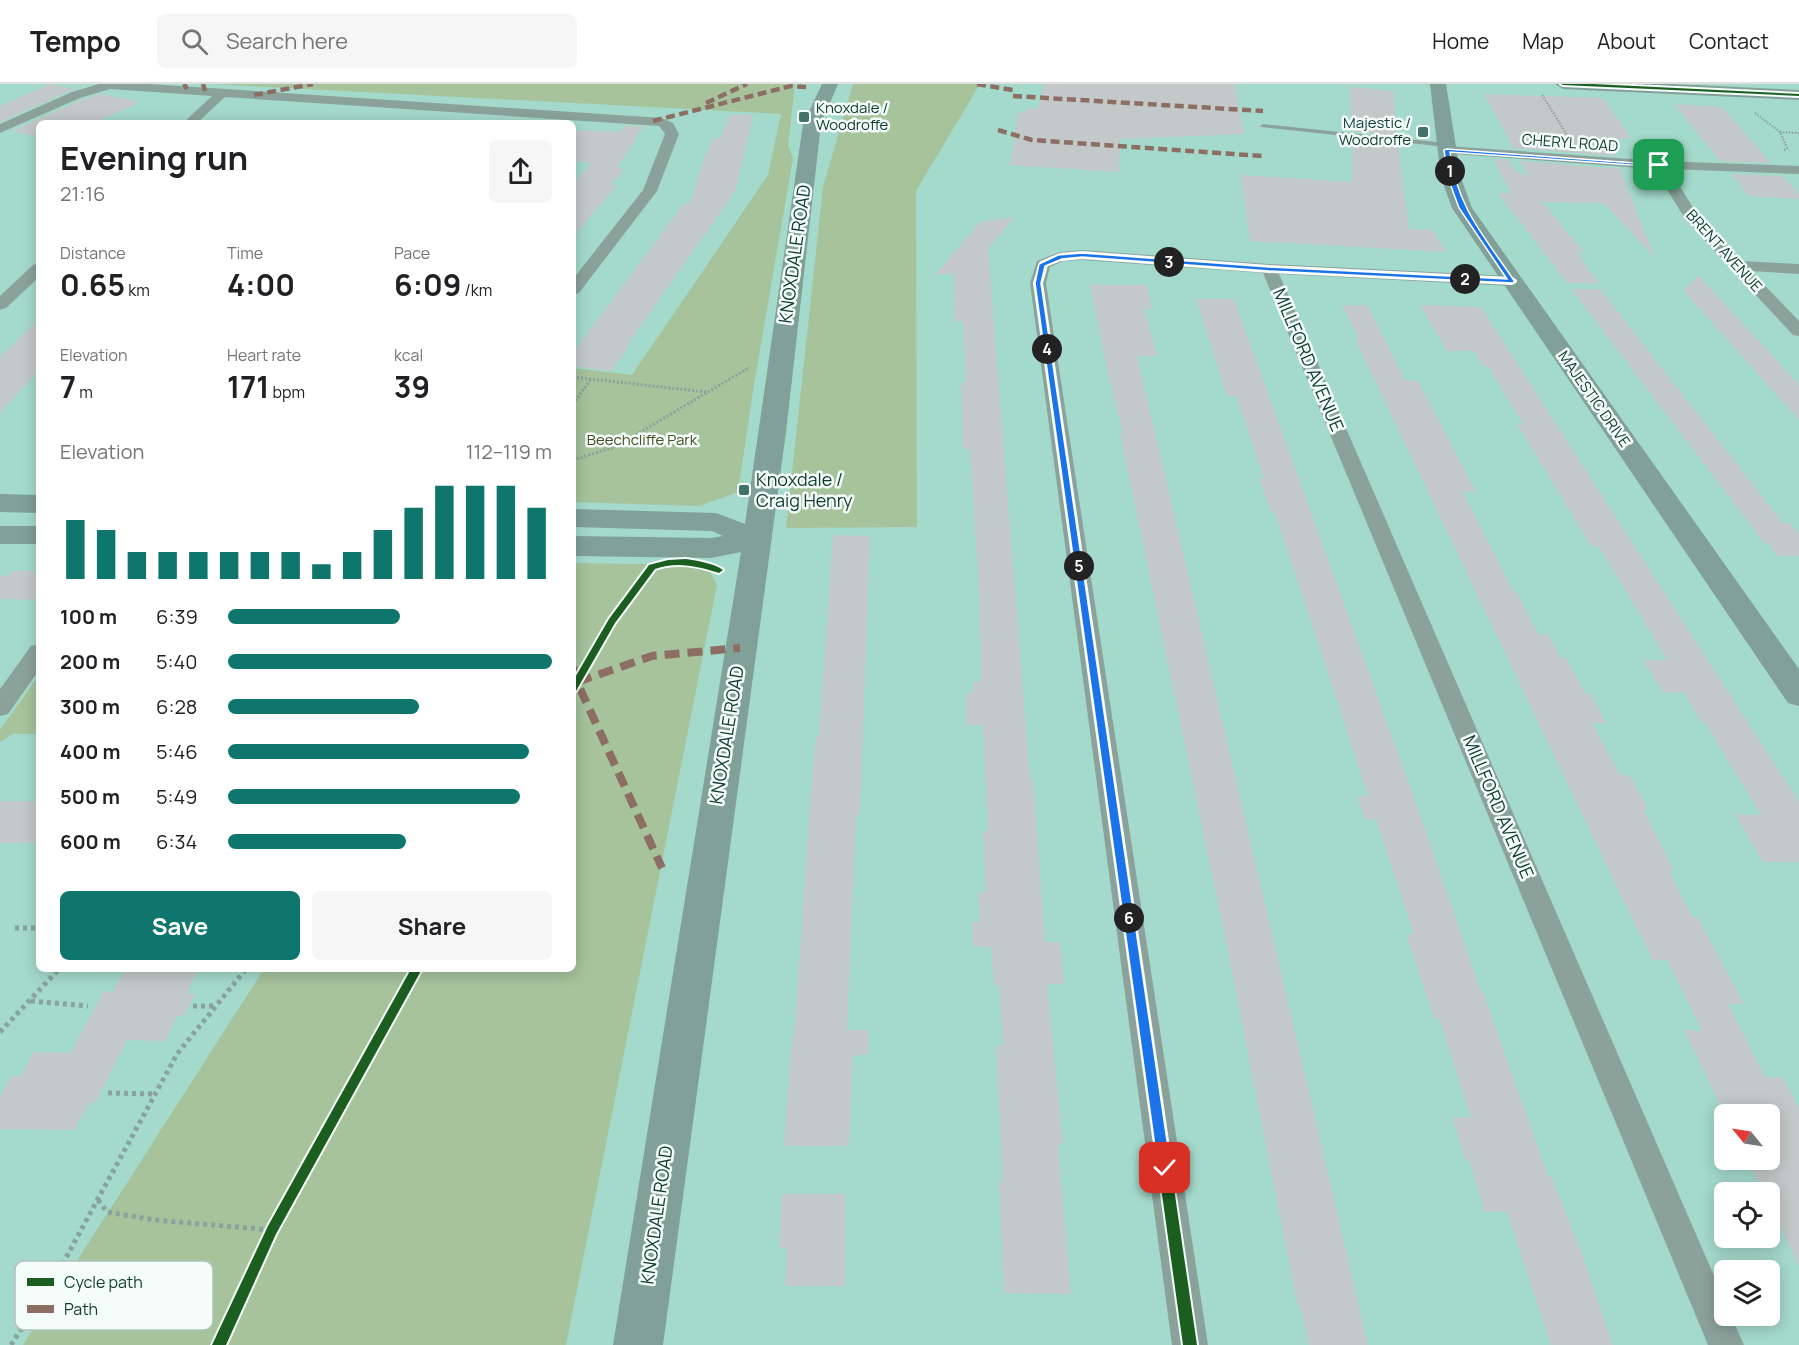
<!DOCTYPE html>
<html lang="en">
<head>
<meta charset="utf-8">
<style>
	body { margin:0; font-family:Manrope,sans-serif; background:#f6f6f6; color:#202124; height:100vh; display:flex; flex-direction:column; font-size:22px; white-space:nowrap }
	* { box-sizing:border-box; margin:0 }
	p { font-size:20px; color:#757577 }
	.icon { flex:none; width:33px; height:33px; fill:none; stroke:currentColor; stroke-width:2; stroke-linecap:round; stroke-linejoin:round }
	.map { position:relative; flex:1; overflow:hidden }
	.sheet { position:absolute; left:36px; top:36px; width:540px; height:852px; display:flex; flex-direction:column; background:#fff; border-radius:9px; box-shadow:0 3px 15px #0003 }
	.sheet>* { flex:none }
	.needle { width:39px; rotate:300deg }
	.buttons { position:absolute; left:1714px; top:1020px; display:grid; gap:12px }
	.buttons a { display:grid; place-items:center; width:66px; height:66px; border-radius:9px; background:#fff; box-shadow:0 3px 15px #0003; font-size:30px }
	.pin { position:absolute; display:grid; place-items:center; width:51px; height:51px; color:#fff; margin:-26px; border-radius:12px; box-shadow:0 3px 9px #0006 }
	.km { position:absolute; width:30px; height:30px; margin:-15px; border-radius:50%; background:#222; color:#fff; font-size:16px; line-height:30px; text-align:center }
	.round { display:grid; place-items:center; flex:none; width:63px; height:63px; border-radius:9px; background:#f6f6f6 }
	.headline { display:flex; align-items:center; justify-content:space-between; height:102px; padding:0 24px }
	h1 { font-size:33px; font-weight:700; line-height:45px }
	.stats { display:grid; grid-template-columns:repeat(3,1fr); gap:9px; height:102px; padding:6px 24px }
	.stats div { display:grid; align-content:center }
	.stats b { font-size:30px; font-weight:700 }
	.stats small { font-size:16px; font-weight:400 }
	.stats p { font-size:16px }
	.chart { height:168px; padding:12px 24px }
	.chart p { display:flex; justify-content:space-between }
	.chart svg { width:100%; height:108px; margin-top:6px; stroke:#0f766e; stroke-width:6 }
	.primary-button { display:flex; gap:12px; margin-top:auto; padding:12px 24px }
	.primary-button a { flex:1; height:69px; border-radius:9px; background:#0f766e; color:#fff; font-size:24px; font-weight:700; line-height:69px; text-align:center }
	.primary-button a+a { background:#f6f6f6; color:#202124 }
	ul { padding:0 24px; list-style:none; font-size:20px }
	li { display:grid; grid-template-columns:96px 72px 1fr; align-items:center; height:45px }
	li i { height:15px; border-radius:8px; background:#0f766e }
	header { display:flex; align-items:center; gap:36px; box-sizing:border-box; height:84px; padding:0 30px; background:#fff; border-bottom:2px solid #e0e0e0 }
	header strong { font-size:28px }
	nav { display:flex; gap:33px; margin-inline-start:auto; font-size:21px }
	.search { width:420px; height:54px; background:#f6f6f6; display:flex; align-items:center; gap:15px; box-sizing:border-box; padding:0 21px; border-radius:9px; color:#757577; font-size:22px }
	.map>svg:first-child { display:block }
	.green { fill:#a6c39c }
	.building { fill:#c3c8c9 }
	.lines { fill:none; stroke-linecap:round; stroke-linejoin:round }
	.path-far2 { stroke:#88a39b; stroke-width:2; stroke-dasharray:1.5 1.5; stroke-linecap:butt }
	.path-far1 { stroke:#88a39b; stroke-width:3; stroke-dasharray:2 2; stroke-linecap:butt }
	.path { stroke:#88a39b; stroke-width:5; stroke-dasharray:4 4; stroke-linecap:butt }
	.lane { fill:#8ba29b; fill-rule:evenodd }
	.street { fill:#8ba29b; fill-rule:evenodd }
	.secondary { fill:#81a098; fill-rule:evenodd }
	.quiet-far1 { stroke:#8d6e63; stroke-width:4.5; stroke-dasharray:9 4.5; stroke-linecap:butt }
	.quiet { stroke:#8d6e63; stroke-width:8; stroke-dasharray:15 8; stroke-linecap:butt }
	.cycleway-casing { stroke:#f4fdfa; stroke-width:4 }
	.cycleway { fill:#1b5e20; fill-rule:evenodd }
	.route { fill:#1a73e8; stroke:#fff; stroke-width:1.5 }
	.poi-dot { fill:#437266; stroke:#f4fdfa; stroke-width:2 }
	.labels { text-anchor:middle; stroke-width:5; stroke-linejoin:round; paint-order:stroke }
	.far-poi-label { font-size:15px; fill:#0f3a30; stroke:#f4fdfa; text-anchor:start }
	.far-street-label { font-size:15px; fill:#0f3a30; stroke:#f4fdfa }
	.far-park-label { font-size:15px; fill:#484d22; stroke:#f4fdfa }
	.street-label { font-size:18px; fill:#0f3a30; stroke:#f4fdfa }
	.poi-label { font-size:18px; fill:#0f3a30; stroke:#f4fdfa; text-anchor:start }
	.key { fill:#f4fdfa; stroke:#afc2bd; stroke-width:1.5 }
	.key-label { font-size:16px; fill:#0f3a30 }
</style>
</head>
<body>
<header>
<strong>Tempo</strong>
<div class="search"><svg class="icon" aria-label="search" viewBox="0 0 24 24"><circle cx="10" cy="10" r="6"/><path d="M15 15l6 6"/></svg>Search here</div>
<nav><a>Home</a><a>Map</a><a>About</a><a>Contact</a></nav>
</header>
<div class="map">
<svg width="1799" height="1261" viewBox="0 0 1799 1261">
	<rect width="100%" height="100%" fill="#a4dacb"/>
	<g class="green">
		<polygon points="213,0 795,0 788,62 793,74 754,301 738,408 699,422 573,418 573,284 632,291 768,91 781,30"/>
		<polygon points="853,0 980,0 916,107 917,443 786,444 823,103"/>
		<polygon points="573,479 707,481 717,501 566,1261 23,1261 264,885 573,885"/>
		<polygon points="39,591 39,650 13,650 0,658 0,646"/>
	</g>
	<g class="building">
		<polygon points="50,0 74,5 0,38 0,22"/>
		<polygon points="1044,0 1235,0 1244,50 1120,55 1119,88 1010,81 1018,28 1026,29 1026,24 1038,25"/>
		<polygon points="1350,3 1393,7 1397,52 1351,47"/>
		<polygon points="100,10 140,18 94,39 39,39 39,53 11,47 81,16"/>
		<polygon points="1484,10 1603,14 1631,54 1609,56 1615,72 1513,64"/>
		<polygon points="1674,20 1722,23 1771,79 1720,77"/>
		<polygon points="730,31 753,31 736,105 727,119 627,261 629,262 611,287 573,282 573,269 684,119 690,119 707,66 709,66 712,55 720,55"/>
		<polygon points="625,42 643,43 617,84 624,85 611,101 617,101 573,153 573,100 592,79 573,77 573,46 619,48"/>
		<polygon points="1352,55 1398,60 1409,145 1432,146 1447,168 1250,157 1241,91 1352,98"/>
		<polygon points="1497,75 1508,76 1519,90 1527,91 1520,77 1620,85 1654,171 1653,172 1604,119 1542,118 1584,168 1576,168 1599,199 1567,199 1498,109 1511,109 1494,77"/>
		<polygon points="1731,90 1783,92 1799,110 1799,115 1749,112"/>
		<polygon points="1014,133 988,165 1030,696 1033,696 1045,858 1060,858 1064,900 1047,900 1063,1060 1058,1060 1071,1210 1004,1209 999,1096 1003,1096 996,962 1003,962 999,901 994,901 991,863 973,863 972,838 980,838 978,808 986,808 983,747 988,747 983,641 966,641 966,609 973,609 973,598 981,598 981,578 979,505 970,365 963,365 961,298 966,298 963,237 955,237 954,190 936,190 980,138"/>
		<polygon points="1699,192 1799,301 1799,336 1683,206"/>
		<polygon points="1090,201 1147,201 1152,225 1144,225 1157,272 1137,272 1368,1261 1309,1261 1301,1223 1298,1223 1224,848 1120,349 1123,349 1109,294"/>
		<polygon points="1571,205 1600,205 1783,439 1790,439 1799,450 1799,472 1778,472 1768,459 1765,460"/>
		<polygon points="1196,215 1234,215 1422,736 1481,908 1483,908 1548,1092 1551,1092 1582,1170 1613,1261 1551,1261 1507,1128 1484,1127 1469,1075 1465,1075 1452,1033 1471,1034 1439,934 1434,934 1406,850 1414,850 1376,735 1365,735 1357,712 1368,712 1325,579 1275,429 1271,429 1259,394 1264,395 1236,312 1227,312"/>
		<polygon points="1342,221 1367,221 1405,296 1418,297 1476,408 1462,407 1513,506 1515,506 1538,550 1548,550 1561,574 1566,574 1585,609 1590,609 1606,639 1592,639 1620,691 1630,692 1648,725 1643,725 1674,787 1669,787 1693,834 1698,834 1744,920 1728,920 1765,993 1783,994 1799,1024 1799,1182 1770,1122 1770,1108 1763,1108 1747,1076 1770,1076 1770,1030 1725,1031 1684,946 1702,947 1667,876 1653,876 1625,820 1355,255 1359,255"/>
		<polygon points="1420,221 1481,223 1799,718 1799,778 1763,778 1735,730 1761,731 1704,637 1701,637 1683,608 1664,609 1643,576 1667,576 1620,497 1598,462 1591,462 1517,340 1523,340 1488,282 1483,282 1474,267 1447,267"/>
		<polygon points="39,235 39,286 0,329 0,273"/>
		<polygon points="833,451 870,452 860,731 856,731 847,946 869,946 869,970 853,972 849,1062 784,1062 792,954 794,954 812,694 816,652 819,652"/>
		<polygon points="12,487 39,487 39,516 0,515 0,491 8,492"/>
		<rect x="0" y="717" width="39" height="42"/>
		<polygon points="124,886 198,887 186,910 195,910 184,932 177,932 166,957 127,956 95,1019 89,1019 74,1046 0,1045 0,1012 12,992 21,992 34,968 70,969 104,907 113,908"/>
		<polygon points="782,1110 845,1110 845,1202 785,1202 787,1164 779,1164"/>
	</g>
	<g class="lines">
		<g class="path-far2">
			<polyline points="1542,11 1571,57"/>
			<polyline points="1755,29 1780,48"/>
			<polyline points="1784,66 1787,64 1780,48 1799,49"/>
		</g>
		<g class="path-far1">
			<polyline points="573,293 706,308"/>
			<polyline points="573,320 591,295"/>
			<polyline points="573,376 617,362 750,283"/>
		</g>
		<g class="path">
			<polyline points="15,844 39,844"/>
			<polyline points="31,917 88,922"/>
			<polyline points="193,922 216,922"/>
			<polyline points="0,948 59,885"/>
			<polyline points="108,1009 155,1010"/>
			<polyline points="98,1116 107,1128 155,1136 272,1146"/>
			<polyline points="11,1261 56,1192 177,970 246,885"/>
		</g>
		<polygon class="lane" points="1263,40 1446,59 1449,61 1446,63 1261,43 1260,42"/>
		<g class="street">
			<polygon points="99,0 149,0 662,34 673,39 679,50 657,107 579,209 573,211 573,195 643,106 665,50 659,42 225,13 197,39 183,39 212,12 110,5 80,14 0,49 0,40 72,8"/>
			<polygon points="1447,62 1659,77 1799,82 1799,90 1669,85 1697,130 1741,177 1799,180 1799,190 1751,187 1799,237 1799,252 1793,251 1686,136 1654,85 1442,69 1440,66 1442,63"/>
			<polygon points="1082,166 1269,180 1512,192 1520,197 1512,202 1279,190 1725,1217 1725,1232 1731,1232 1744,1261 1708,1261 1263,189 1082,176 1063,177 1050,183 1046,199 1208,1261 1172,1261 1030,199 1037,177 1060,168"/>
			<polygon points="39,179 39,193 6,224 0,226 0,212 33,181"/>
			<polygon points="39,560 39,586 8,630 0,632 0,605 31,562"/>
		</g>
		<g class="secondary">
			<polygon points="822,0 838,0 821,40 786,348 663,1261 613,1261 741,468 711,474 573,472 573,452 711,454 723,452 712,447 573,443 573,425 716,429 745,440 803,40"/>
			<polygon points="1430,0 1446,0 1461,94 1472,124 1799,585 1799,622 1788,619 1452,124 1441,94"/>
			<polygon points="1555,0 1672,0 1799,6 1799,16 1563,5"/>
			<polygon points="0,410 39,411 39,429 0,428"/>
			<rect x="0" y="442" width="39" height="18"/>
		</g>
		<g class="quiet-far1">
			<polyline points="184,0 187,5"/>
			<polyline points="203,0 205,7"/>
			<polyline points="977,0 1013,6"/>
			<polyline points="254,11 313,0"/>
			<polyline points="1013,12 1263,27"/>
			<polyline points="706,19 747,0"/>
			<polyline points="653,37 791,2 807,3"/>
			<polyline points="998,46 1032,56 1262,72"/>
		</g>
		<g class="quiet">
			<polyline points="573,583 577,598 662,784"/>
			<polyline points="577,598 652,572 740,564"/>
		</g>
		<g class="cycleway-casing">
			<g id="cycleway">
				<polygon points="1561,0 1593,0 1799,10 1799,12 1563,1"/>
				<polygon points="1082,169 1269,183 1512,195 1515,197 1512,199 1269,187 1082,173 1061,175 1046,181 1041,199 1197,1261 1183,1261 1035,199 1041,179 1060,171"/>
				<path d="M686 475C698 477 713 479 723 486L719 489C698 482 676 477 655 485L615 539 576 607 573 608V597L609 535 649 481 668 476Z"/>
				<polygon points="411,885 422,885 276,1150 226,1261 212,1261 268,1142"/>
			</g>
		</g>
		<use href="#cycleway" class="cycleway"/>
	</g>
	<path class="route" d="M1447 65 1661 81 1659 83 1450 68C1457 124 1485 153 1515 198L1512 199 1269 187 1082 173 1062 175 1045 182 1041 199 1171 1084 1169 1089 1165 1091 1160 1089 1158 1084 1035 199 1039 180 1058 171 1082 169 1269 183 1507 195 1459 124 1448 94 1444 66Z"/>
	<g class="poi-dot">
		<rect x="798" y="27" width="12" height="12" rx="3"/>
		<rect x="1417" y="42" width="12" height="12" rx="3"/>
		<rect x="738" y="400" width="12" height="12" rx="3"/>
	</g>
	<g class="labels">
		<g class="far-poi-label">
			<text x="816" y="29">Knoxdale /<tspan x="816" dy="17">Woodroffe</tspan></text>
			<text x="1411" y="44" text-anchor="end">Majestic /<tspan x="1411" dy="17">Woodroffe</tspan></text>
		</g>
		<g class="far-street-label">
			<text transform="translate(1570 59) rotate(4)" y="5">CHERYL ROAD</text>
			<text transform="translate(1724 167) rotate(48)" y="5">BRENT AVENUE</text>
			<text transform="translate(1594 315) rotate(55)" y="5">MAJESTIC DRIVE</text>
		</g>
		<g class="far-park-label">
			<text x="642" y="361">Beechcliffe Park</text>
		</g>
		<g class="street-label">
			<text transform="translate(795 170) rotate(-82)" y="6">KNOXDALE ROAD</text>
			<text transform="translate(1308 276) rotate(67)" y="6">MILLFORD AVENUE</text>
			<text transform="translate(727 651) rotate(-81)" y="6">KNOXDALE ROAD</text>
			<text transform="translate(1498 723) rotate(67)" y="6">MILLFORD AVENUE</text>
			<text transform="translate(657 1131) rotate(-82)" y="6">KNOXDALE ROAD</text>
		</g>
		<g class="poi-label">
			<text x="756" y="402">Knoxdale /<tspan x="756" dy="21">Craig Henry</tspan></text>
		</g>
	</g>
	<rect x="15" y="1177" width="198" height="69" rx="9" class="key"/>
	<rect x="27" y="1194" width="27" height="8" fill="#1b5e20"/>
	<rect x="27" y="1221" width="27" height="8" fill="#8d6e63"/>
	<g class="key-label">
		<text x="64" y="1204">Cycle path</text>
		<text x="64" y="1231">Path</text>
	</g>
</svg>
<div class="buttons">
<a><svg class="needle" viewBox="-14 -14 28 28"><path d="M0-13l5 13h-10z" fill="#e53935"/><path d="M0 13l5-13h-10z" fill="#757577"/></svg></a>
<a><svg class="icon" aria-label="locate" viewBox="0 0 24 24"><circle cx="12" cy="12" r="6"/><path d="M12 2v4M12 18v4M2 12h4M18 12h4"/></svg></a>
<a><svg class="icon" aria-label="layers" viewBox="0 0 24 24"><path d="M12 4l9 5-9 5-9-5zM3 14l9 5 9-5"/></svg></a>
</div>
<div class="pin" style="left:1659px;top:81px;background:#1e9e55"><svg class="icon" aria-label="arrive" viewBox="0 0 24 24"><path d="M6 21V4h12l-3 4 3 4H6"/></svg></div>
<div class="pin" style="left:1165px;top:1084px;background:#d93025"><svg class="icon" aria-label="check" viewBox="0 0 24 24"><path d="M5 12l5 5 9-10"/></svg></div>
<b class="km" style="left:1450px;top:87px">1</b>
<b class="km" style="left:1465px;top:195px">2</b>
<b class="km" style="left:1169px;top:178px">3</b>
<b class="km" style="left:1047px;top:265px">4</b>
<b class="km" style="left:1079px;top:482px">5</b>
<b class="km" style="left:1129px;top:834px">6</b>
<section class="sheet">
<div class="headline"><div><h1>Evening run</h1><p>21:16</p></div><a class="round"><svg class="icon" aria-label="share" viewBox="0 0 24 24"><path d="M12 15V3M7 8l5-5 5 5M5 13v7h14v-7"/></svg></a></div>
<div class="stats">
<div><p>Distance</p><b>0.65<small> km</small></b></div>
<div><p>Time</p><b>4:00</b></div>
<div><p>Pace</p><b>6:09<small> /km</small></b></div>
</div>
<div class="stats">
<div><p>Elevation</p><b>7<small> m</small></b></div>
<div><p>Heart rate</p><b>171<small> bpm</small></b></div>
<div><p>kcal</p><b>39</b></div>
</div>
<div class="chart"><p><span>Elevation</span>112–119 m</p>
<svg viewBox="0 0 160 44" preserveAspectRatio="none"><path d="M5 44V20M15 44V24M25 44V33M35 44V33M45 44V33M55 44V33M65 44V33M75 44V33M85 44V38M95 44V33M105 44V24M115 44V15M125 44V6M135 44V6M145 44V6M155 44V15"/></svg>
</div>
<ul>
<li><b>100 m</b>6:39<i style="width:53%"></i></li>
<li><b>200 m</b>5:40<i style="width:100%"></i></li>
<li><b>300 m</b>6:28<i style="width:59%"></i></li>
<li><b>400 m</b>5:46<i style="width:93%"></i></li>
<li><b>500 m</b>5:49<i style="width:90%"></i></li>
<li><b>600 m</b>6:34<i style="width:55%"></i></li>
</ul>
<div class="primary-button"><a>Save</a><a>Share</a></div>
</section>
</div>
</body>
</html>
